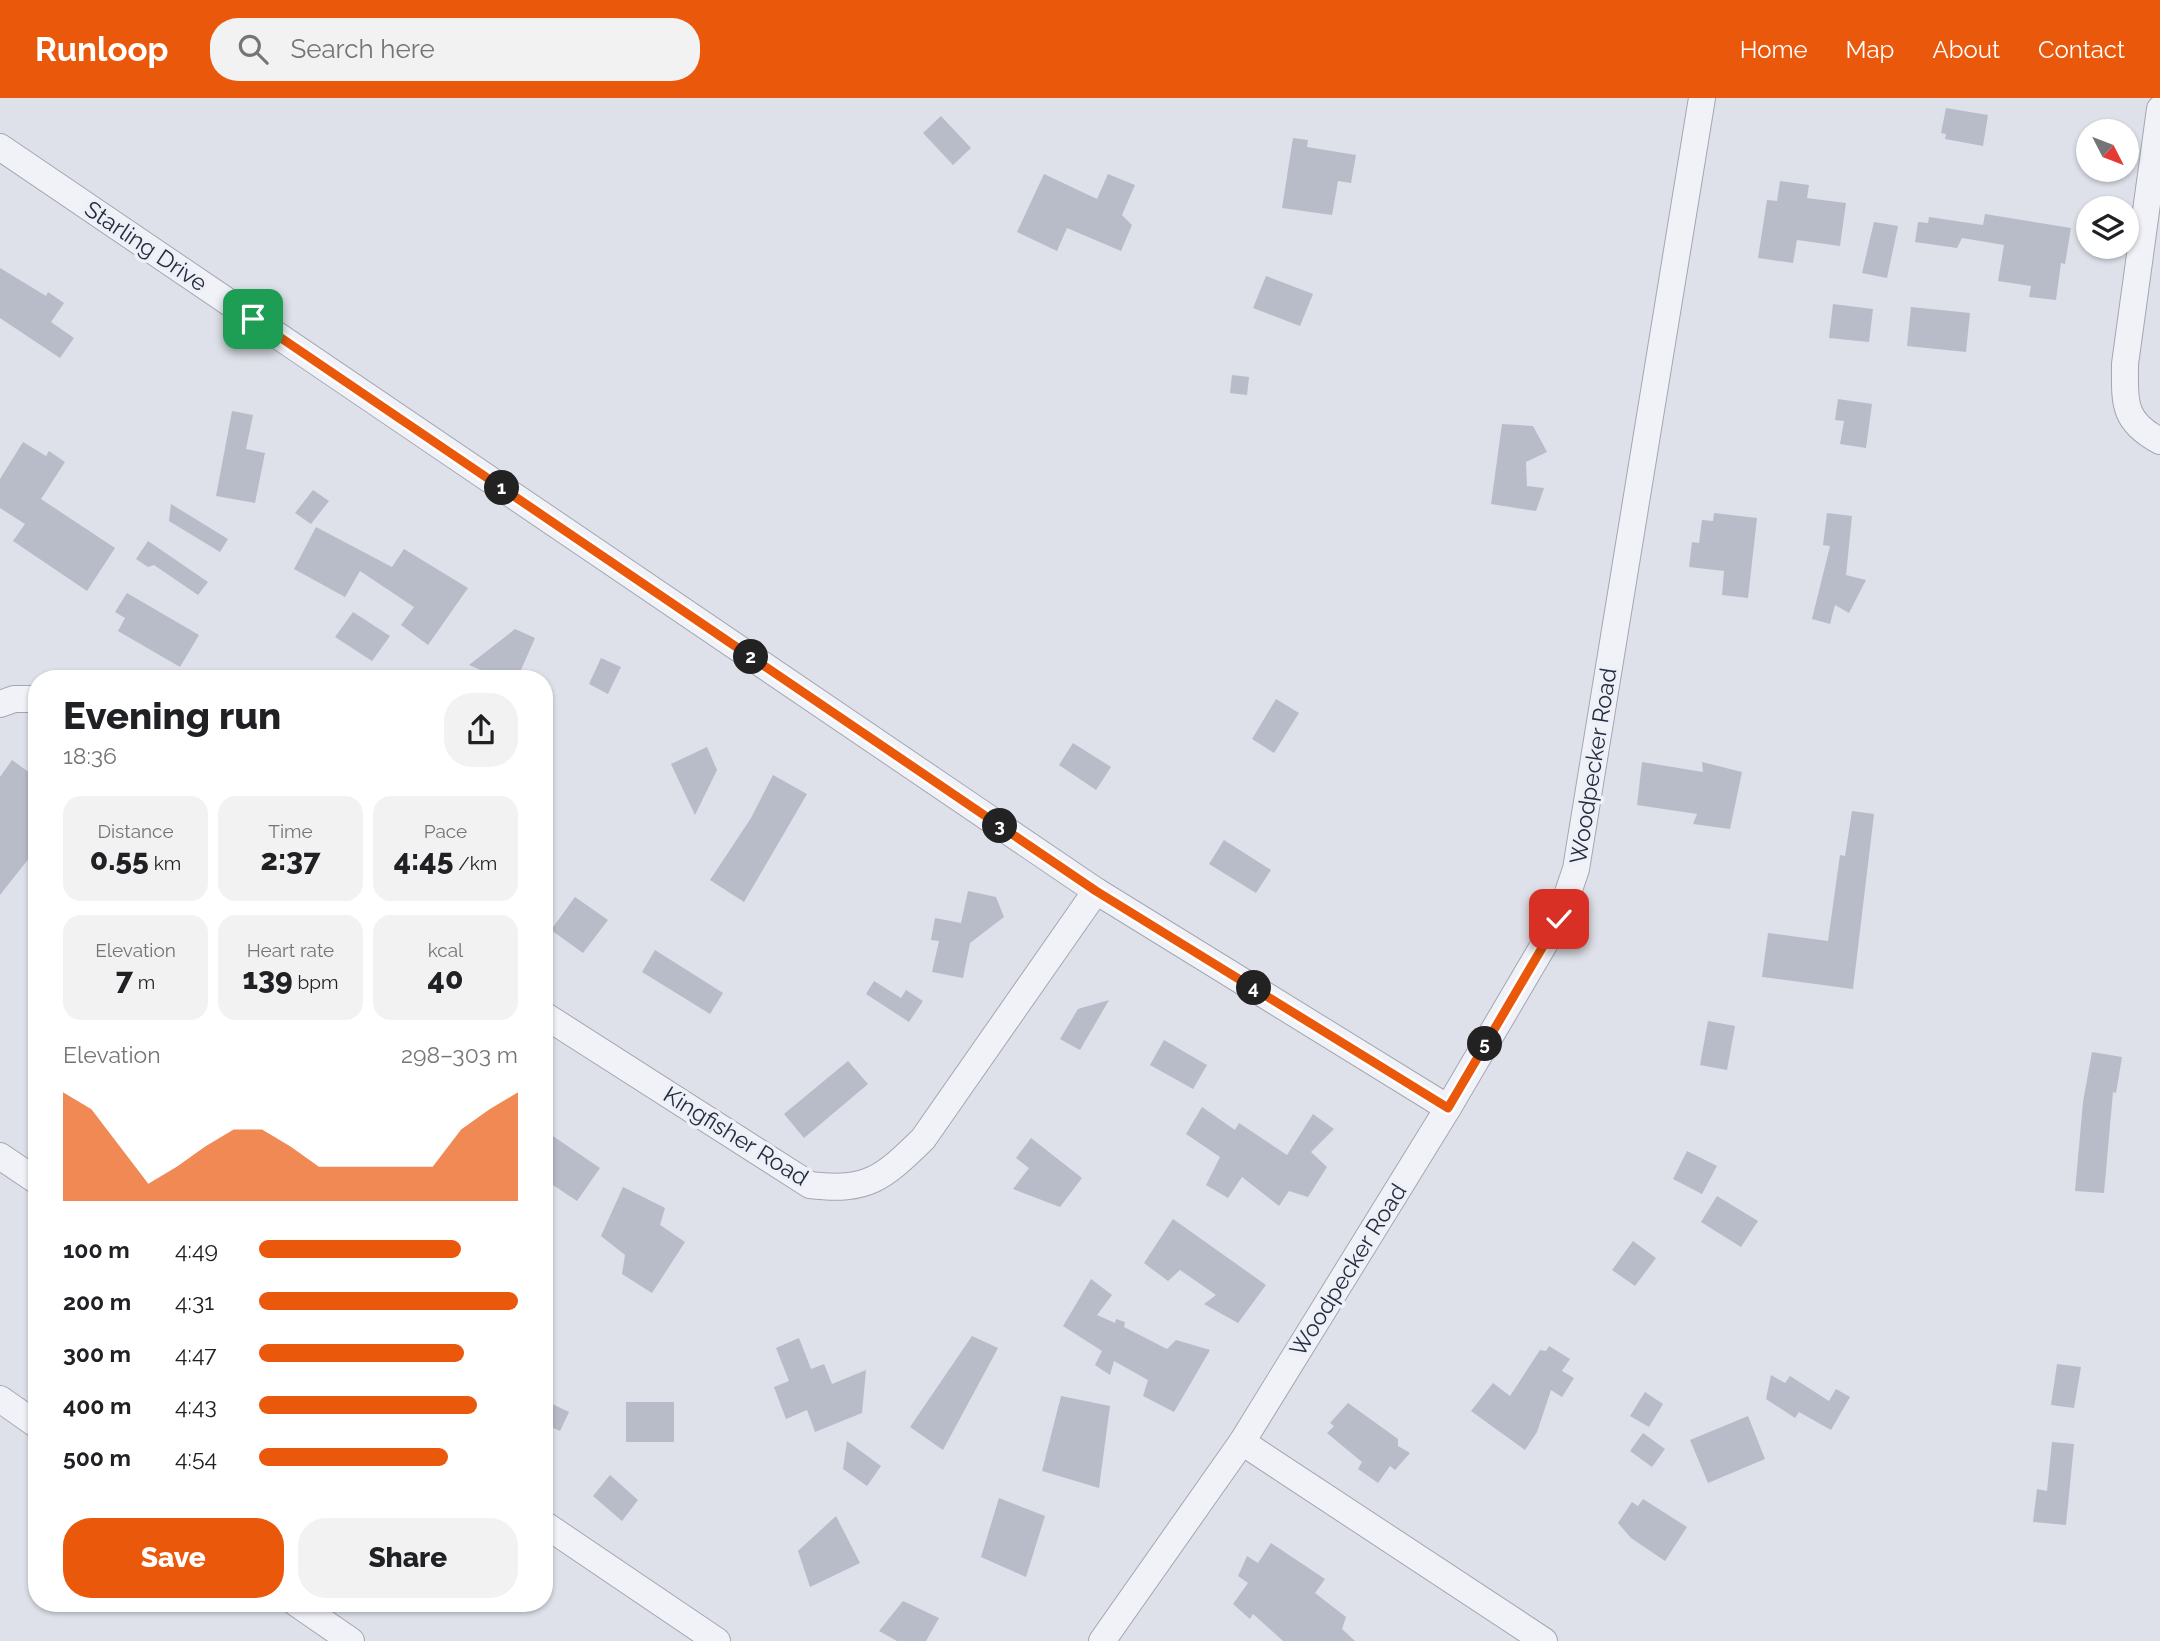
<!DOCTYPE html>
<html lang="en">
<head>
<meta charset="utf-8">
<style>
	body { margin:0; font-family:Raleway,sans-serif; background:#f2f2f2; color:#202124; height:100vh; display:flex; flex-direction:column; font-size:26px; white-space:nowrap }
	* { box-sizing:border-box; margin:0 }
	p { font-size:23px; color:#757577 }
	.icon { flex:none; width:38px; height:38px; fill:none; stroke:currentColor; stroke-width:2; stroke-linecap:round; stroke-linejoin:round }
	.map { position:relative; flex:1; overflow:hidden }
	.details { position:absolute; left:28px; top:572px; width:525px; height:942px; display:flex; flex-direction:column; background:#fff; border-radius:28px; box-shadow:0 2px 5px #0004 }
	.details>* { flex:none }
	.needle { width:46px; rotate:132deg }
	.buttons { position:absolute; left:2076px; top:21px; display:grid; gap:14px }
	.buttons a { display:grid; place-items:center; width:63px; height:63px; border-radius:50%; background:#fff; box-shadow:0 2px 5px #0004; font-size:35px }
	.pin { position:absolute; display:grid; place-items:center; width:60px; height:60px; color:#fff; margin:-30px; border-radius:14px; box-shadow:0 4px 10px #0006 }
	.km { position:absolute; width:35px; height:35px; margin:-18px; border-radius:50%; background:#222; color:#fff; font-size:19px; line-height:35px; text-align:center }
	.round { display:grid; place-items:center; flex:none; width:74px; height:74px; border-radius:28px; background:#f2f2f2 }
	.head { display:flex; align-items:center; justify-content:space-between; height:119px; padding:0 35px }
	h1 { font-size:38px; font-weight:800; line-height:52px }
	.metrics { display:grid; grid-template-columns:repeat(3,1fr); gap:10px; height:119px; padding:7px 35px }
	.metrics div { display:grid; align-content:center; border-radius:18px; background:#f2f2f2; text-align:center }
	.metrics b { font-size:30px; font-weight:800 }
	.metrics small { font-size:19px; font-weight:400 }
	.metrics p { font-size:19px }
	.chart { height:196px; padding:14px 35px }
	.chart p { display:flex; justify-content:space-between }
	.chart svg { width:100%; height:126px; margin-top:7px; fill:#ea580c; opacity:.7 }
	.primary-button { display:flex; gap:14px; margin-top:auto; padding:14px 35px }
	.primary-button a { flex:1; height:80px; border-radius:28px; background:#ea580c; color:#fff; font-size:28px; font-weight:800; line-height:80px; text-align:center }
	.primary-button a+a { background:#f2f2f2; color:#202124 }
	ul { padding:0 35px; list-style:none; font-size:23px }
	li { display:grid; grid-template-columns:112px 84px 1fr; align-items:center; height:52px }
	li i { height:18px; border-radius:9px; background:#ea580c }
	header { display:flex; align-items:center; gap:42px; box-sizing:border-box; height:98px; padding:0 35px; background:#ea580c; color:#fff }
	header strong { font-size:33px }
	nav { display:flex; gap:38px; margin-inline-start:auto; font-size:24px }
	.search { width:490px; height:63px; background:#f2f2f2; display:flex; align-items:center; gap:18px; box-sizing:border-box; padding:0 24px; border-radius:28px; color:#757577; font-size:26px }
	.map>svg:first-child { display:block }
	.building { fill:#b8bcc9 }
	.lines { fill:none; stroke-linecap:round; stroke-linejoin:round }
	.minor-casing { stroke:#a3a7b3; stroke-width:28 }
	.minor { stroke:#f1f2f7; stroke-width:26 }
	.route-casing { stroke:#fff; stroke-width:14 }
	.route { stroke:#ea580c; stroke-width:9 }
	.labels { text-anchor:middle; stroke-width:7; stroke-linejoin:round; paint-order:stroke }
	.street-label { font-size:23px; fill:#262d41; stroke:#edf0f6 }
</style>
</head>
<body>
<header>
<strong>Runloop</strong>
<div class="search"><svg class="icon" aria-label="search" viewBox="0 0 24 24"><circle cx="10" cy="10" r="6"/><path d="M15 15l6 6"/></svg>Search here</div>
<nav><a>Home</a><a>Map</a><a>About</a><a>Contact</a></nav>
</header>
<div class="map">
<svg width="2160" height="1543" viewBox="0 0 2160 1543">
	<rect width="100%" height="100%" fill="#dee1e9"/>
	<g class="building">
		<polygon points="1946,10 1988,17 1983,48 1945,41 1946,36 1941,35"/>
		<polygon points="941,18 971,50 953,67 923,35"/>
		<polygon points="1293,40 1308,42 1307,49 1356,57 1351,85 1338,83 1332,117 1282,110"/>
		<polygon points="1044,76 1097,101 1108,76 1135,87 1122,117 1132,127 1121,153 1067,130 1057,153 1017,134"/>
		<polygon points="1780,83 1809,87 1807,100 1846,105 1840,148 1797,142 1793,165 1758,160 1767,102 1777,103"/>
		<polygon points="1985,116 2071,130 2065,166 2061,165 2056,202 2029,199 2031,188 1998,183 2004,147 1962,140 1957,150 1915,144 1918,124 1928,125 1929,119 1983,127"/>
		<polygon points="1874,124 1898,128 1887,180 1862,175"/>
		<polygon points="0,170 46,198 48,194 64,205 51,224 74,240 60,260 0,220"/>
		<polygon points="1266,178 1313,196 1300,228 1253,210"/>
		<polygon points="1833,206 1873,211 1869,244 1829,240"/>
		<polygon points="1911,209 1970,215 1966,254 1907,248"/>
		<polygon points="1232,277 1249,279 1247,297 1230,295"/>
		<polygon points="1838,301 1872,306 1866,350 1840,346 1844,323 1835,322"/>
		<polygon points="232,313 253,317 246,351 265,355 255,405 216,398"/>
		<polygon points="1502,326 1533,328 1547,354 1526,364 1527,388 1544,390 1536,413 1491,406"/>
		<polygon points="23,344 46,358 49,353 65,364 41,401 115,450 87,493 13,443 25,426 0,410 0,381"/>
		<polygon points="313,392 329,403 311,426 295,415"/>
		<polygon points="171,406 228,441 220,454 169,423"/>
		<polygon points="1714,415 1757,420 1748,500 1722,497 1724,473 1689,469 1692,444 1699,445 1702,422 1713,423"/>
		<polygon points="1827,415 1852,418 1846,477 1866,482 1849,515 1835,507 1830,526 1812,521 1830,448 1823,447"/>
		<polygon points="316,429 392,469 404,451 468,490 428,547 401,527 414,509 360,473 345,499 294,471"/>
		<polygon points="148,443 208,484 198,497 154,467 148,469 136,461"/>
		<polygon points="127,495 199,537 180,569 118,533 125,520 115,514"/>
		<polygon points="353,514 390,538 372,563 335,539"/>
		<polygon points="515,531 535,540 517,581 501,581 469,567"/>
		<polygon points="601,560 621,569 608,596 589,586"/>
		<polygon points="1276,601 1299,615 1274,655 1252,641"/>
		<polygon points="1073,645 1111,669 1096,692 1059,667"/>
		<polygon points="707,649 717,672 695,717 671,666"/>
		<polygon points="12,662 37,680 31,700 37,701 37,750 0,797 0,679"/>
		<polygon points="1642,664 1703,674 1702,664 1742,674 1730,731 1693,726 1697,716 1637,707"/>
		<polygon points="773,677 807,696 744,804 710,782 751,720"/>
		<polygon points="1852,713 1874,716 1853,891 1762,879 1768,835 1828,843 1840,757 1845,758"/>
		<polygon points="1224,742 1271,772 1256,795 1209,766"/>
		<polygon points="968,793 996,799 1004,819 970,845 963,880 932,874 939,843 931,842 935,820 961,825"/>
		<polygon points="575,799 608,822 583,855 551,832"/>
		<polygon points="655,852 723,895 710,916 642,874"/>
		<polygon points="874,883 901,900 906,892 923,903 909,924 866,896"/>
		<polygon points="1109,902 1080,952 1060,941 1078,911"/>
		<polygon points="1708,923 1735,928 1727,972 1700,967"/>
		<polygon points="1164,942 1207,967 1193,991 1150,967"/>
		<polygon points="2092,954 2122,959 2116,995 2113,994 2104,1095 2075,1093 2083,1004"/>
		<polygon points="848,963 868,986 804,1040 784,1016"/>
		<polygon points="1202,1009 1235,1032 1239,1025 1287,1057 1313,1016 1334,1031 1311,1054 1327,1069 1308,1099 1289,1093 1279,1108 1242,1079 1228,1100 1206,1087 1220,1059 1186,1036"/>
		<polygon points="544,1032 600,1070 577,1103 544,1081"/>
		<polygon points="1031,1040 1082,1080 1060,1109 1013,1091 1029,1070 1016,1060"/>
		<polygon points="1687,1053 1717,1068 1702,1096 1673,1081"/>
		<polygon points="623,1089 665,1110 660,1127 685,1144 652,1195 622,1176 625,1157 601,1138"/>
		<polygon points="1717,1098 1758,1123 1741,1149 1701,1124"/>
		<polygon points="1173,1121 1266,1187 1238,1225 1204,1206 1216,1197 1180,1172 1168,1183 1144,1165"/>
		<polygon points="1633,1143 1656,1160 1635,1188 1612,1172"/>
		<polygon points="1091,1181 1112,1197 1097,1217 1115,1225 1116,1221 1125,1224 1124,1229 1167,1251 1176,1242 1210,1252 1174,1314 1143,1298 1148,1282 1114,1263 1110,1277 1095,1267 1102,1253 1063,1228"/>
		<polygon points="972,1238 998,1250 943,1352 910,1329"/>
		<polygon points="799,1240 811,1271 824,1266 832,1286 866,1272 862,1315 815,1334 807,1312 786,1321 774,1289 789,1283 776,1250"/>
		<polygon points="1549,1248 1570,1261 1562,1273 1574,1280 1562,1299 1551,1292 1537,1334 1525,1352 1471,1313 1493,1285 1510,1298 1540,1252 1546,1253"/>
		<polygon points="2057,1266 2081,1269 2074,1310 2051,1307"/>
		<polygon points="1771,1277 1785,1285 1790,1278 1829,1303 1836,1291 1850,1299 1831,1332 1799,1314 1795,1320 1766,1301"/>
		<polygon points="1645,1294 1663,1306 1649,1329 1630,1318"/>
		<polygon points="1061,1298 1110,1308 1099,1390 1042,1373"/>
		<polygon points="544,1302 569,1314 560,1333 544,1326"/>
		<rect x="626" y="1304" width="48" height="40"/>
		<polygon points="1348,1305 1398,1341 1398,1348 1410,1355 1395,1372 1390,1368 1378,1385 1358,1371 1362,1364 1327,1335 1334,1328 1330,1325"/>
		<polygon points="1748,1318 1765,1361 1708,1385 1690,1342"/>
		<polygon points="1643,1335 1665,1351 1652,1369 1630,1353"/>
		<polygon points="847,1343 881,1368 867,1388 843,1371"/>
		<polygon points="2052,1344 2074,1346 2066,1427 2033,1424 2037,1391 2047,1393"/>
		<polygon points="610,1377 638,1402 622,1423 593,1398"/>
		<polygon points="999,1400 1045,1418 1026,1479 981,1459"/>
		<polygon points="1643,1401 1687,1429 1665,1463 1631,1440 1618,1425 1632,1404 1638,1408"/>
		<polygon points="836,1418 860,1465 810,1489 798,1453"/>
		<polygon points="1271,1445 1325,1481 1315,1495 1346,1519 1342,1531 1355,1543 1283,1543 1253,1516 1250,1521 1233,1506 1248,1485 1238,1478 1247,1458 1258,1465"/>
		<polygon points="903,1503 939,1520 926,1543 897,1543 879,1533"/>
	</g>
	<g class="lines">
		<g class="minor-casing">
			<g id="minor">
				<path d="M2160 11 2125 266C2125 304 2122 323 2160 343"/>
				<polyline points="0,49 1096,793 1448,1010"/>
				<polyline points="0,606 14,601 37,601"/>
				<path d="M544 917 810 1087C868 1094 883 1080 923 1041L1096 793"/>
				<polyline points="0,1058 37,1083"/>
				<polyline points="0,1301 37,1327"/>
				<polyline points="1242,1344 1544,1543"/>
				<polyline points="544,1426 717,1543"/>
				<polyline points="296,1505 351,1543"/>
				<polyline points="1102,1543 1242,1344 1448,1010 1559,821 1576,771 1702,0"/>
			</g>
		</g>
		<use href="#minor" class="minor"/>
	</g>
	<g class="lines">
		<g class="route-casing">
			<polyline id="route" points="253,221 1096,793 1448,1010 1559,821"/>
		</g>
		<use href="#route" class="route"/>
	</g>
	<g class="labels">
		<g class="street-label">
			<text transform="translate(146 148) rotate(34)" y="8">Starling Drive</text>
			<text transform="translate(1593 668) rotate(-81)" y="8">Woodpecker Road</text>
			<text transform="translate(736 1038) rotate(32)" y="8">Kingfisher Road</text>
			<text transform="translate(1348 1172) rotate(-58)" y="8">Woodpecker Road</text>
		</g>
	</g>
</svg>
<div class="buttons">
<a><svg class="needle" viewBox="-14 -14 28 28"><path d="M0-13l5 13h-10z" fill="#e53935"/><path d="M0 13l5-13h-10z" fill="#757577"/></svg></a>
<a><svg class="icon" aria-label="layers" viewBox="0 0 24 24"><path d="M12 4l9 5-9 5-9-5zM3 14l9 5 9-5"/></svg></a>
</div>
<div class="pin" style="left:253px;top:221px;background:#1e9e55"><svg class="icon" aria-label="arrive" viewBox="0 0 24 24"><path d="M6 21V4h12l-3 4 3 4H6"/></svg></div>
<div class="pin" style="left:1559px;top:821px;background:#d93025"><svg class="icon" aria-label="check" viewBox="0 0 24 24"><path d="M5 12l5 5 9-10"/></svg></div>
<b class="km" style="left:502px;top:390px">1</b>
<b class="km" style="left:751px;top:559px">2</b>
<b class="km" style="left:1000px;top:728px">3</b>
<b class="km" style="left:1254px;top:890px">4</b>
<b class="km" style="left:1485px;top:946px">5</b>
<section class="details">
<div class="head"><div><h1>Evening run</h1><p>18:36</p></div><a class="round"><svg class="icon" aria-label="share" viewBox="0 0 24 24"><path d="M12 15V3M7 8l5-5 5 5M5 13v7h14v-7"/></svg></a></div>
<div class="metrics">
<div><p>Distance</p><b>0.55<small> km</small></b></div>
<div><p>Time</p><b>2:37</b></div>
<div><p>Pace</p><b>4:45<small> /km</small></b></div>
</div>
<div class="metrics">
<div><p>Elevation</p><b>7<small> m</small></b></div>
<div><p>Heart rate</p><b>139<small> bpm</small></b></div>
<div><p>kcal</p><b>40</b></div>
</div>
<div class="chart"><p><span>Elevation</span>298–303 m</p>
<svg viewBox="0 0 160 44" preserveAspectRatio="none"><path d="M0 44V6L10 12L20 25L30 38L40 32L50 25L60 19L70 19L80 25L90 32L100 32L110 32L120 32L130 32L140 19L150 12L160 6V44z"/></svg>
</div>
<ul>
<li><b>100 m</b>4:49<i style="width:78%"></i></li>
<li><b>200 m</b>4:31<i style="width:100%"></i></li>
<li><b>300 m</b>4:47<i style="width:79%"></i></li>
<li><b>400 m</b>4:43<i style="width:84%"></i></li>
<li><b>500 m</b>4:54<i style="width:73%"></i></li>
</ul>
<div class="primary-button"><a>Save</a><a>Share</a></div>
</section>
</div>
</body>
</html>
